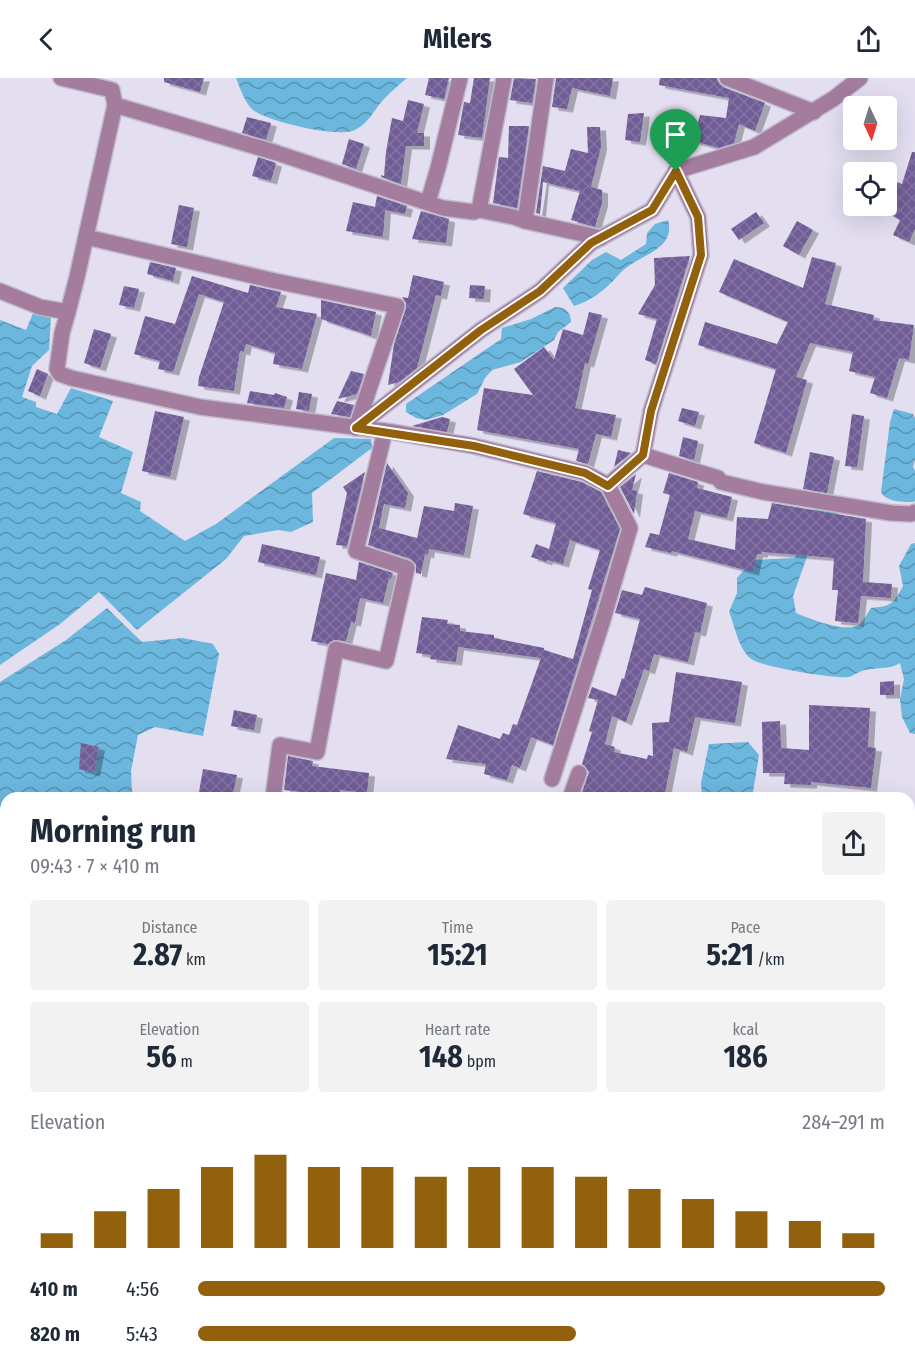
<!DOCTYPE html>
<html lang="en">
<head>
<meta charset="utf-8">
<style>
	body { margin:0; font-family:"Fira Sans Condensed",sans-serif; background:#f2f2f3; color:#1f2937; height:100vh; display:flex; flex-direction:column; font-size:22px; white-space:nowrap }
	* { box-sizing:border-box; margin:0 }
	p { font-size:20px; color:#747a83 }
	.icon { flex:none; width:33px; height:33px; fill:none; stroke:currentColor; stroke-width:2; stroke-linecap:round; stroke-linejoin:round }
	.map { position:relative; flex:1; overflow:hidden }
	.sheet { position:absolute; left:0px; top:714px; width:915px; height:578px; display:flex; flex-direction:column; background:#fff; border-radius:18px 18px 0 0; box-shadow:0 6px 24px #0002 }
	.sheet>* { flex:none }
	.needle { width:39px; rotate:176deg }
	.buttons { position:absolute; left:843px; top:18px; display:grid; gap:12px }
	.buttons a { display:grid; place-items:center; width:54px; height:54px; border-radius:6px; background:#fff; box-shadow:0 6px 24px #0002; font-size:30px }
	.pin { position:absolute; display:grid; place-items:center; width:51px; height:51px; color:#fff; margin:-62px -26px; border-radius:50% 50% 50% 0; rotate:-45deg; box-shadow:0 0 6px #0007 }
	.pin .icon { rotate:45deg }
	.round { display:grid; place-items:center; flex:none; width:63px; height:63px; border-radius:6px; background:#f2f2f3 }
	.summary { display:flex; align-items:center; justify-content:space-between; height:102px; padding:0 30px }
	h1 { font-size:33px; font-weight:700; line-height:45px }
	.figures { display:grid; grid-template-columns:repeat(3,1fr); gap:9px; height:102px; padding:6px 30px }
	.figures div { display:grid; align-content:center; border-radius:6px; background:#f2f2f3; text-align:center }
	.figures b { font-size:30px; font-weight:700 }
	.figures small { font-size:16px; font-weight:400 }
	.figures p { font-size:16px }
	.chart { height:168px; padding:12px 30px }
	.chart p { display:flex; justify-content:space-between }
	.chart svg { width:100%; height:108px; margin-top:6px; stroke:#91610e; stroke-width:6 }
	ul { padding:0 30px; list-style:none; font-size:20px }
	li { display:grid; grid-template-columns:96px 72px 1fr; align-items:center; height:45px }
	li i { height:15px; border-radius:8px; background:#91610e }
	header { display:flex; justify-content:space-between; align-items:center; height:78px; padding:0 30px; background:#fff; font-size:27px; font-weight:700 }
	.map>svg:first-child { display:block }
	.water { fill:url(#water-waves) }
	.building { fill:url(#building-cross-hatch); filter:url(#shadow) }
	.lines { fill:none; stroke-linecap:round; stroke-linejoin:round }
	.minor-casing { stroke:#bfbbcb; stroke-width:18 }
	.minor { stroke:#a37c9e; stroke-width:15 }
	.route-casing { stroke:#fff; stroke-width:12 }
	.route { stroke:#91610e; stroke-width:8 }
</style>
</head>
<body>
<header><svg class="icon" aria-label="back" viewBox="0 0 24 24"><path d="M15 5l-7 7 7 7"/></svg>Milers<svg class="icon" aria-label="share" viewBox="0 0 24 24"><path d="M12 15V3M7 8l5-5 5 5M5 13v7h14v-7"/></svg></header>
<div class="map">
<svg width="915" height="1291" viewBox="0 0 915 1291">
	<defs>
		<pattern id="water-waves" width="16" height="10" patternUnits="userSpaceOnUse" patternTransform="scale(1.5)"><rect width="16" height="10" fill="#6cb7de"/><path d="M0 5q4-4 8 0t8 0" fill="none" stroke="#5894b4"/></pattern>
		<pattern id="building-cross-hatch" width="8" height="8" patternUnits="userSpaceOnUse" patternTransform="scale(1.5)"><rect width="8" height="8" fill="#6f5c97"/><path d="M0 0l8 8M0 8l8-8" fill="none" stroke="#8274a0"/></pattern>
		<filter id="shadow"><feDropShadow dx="6" dy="3.5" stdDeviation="0" flood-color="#0004"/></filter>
	</defs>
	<rect width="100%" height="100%" fill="#e3def0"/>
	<g class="water">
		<path d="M236 0H407C399 7 390 14 383 22 374 32 369 45 355 52 338 60 269 44 253 32 245 25 240 10 236 0Z"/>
		<path d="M668 142C676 170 643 176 626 190 621 193 617 199 613 203 601 215 590 223 574 228L563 210 592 182 606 174 621 182 646 166 647 155 655 146Z"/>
		<path d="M555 229C564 229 571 233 571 244L558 254 554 262 521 284 492 292 485 300 477 316 443 337 426 342 416 340 406 334V326L501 261 502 250 531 241Z"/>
		<polygon points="34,233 51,239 49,272 32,288 22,319 36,324 36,329 57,336 71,310 113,323 99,359 133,374 121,415 141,424 140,433 185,463 216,446 334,360 371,361 372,370 312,415 313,444 291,454 278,452 244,458 226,481 137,552 99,514 60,546 0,587 0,242 26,252"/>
		<path d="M894 331 913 336 915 340V382L913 389 915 393V423L913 424C902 424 886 424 881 414L890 344Z"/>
		<path d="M820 427 837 434 840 453 808 476 793 518 796 535C810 541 848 556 860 546 864 542 868 534 871 530 892 528 893 526 903 508L899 488 911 466 915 465V656L910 655 902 639 900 621 904 601 900 585C889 592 877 589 865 592 859 593 854 598 848 599 835 601 764 589 753 582 739 574 735 548 729 534L737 515V500L753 482 795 480 806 439Z"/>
		<polygon points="107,530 142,564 183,560 213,566 219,576 203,658 155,649 138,657 131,693 132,713 139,720 6,720 6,801 0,800 0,604 66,562"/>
		<polygon points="748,664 759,677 752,720 702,720 701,705 709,666"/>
	</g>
	<g class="building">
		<polygon points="164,0 204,0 200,14 164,4"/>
		<polygon points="429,0 449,0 444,21 425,17"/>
		<polygon points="474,0 490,0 482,60 458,57 464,24 470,25"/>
		<polygon points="514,0 536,1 532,25 510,22"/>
		<polygon points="556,0 613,0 610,18 572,10 567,31 552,29"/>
		<polygon points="660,0 717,0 719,6 723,9 765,25 755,53 739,46 734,65 719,70 693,63 700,37 726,40 729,20 659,7"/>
		<polygon points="408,22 424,26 417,55 424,55 424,68 406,68 401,106 381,99 381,97 384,98 386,74 392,40 403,43"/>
		<polygon points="644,35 640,64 625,62 628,36"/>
		<polygon points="247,39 271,45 266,62 242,55"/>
		<polygon points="509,48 529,48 517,130 493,125 499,79 508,80"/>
		<polygon points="587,49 600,49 601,69 591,109 602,112 602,125 595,149 571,142 580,113 543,104 540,136 536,135 543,88 565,93 571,71 588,75"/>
		<polygon points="349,61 364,66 356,91 342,86"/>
		<polygon points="912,74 915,74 915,151 909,164 893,157 900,142 886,134 886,100 902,106"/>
		<polygon points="258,79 276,85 271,103 252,98"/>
		<polygon points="377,118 407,128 405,136 385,132 383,159 346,153 353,124 375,129"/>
		<polygon points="179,127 194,130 187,169 171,166"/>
		<polygon points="421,133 449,141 446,165 412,161"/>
		<polygon points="756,134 764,145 739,162 731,151"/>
		<polygon points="797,143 813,152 799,177 783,168"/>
		<polygon points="690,178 656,286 645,282 657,241 638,236 655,207 654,180"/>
		<polygon points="812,179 836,185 825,226 874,237 873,242 914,247 909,282 899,280 887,320 870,315 875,299 849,293 853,274 810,265 796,299 807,302 786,375 754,365 776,291 698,267 705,244 777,266 788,244 719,214 734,181 803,210"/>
		<polygon points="150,184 176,190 173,203 147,196"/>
		<polygon points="413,197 444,204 441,218 436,217 417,290 399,304 388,307 394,266 406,230 406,225 402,219 408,220"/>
		<polygon points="192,198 248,215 250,207 281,214 276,229 317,236 302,291 273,286 275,275 246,266 244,274 240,273 234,313 198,308 199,299 224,224 199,216 173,294 158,291 160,283 134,276 145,238 175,246"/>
		<polygon points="470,207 485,208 484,221 469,220"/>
		<polygon points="124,208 139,211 134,230 119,227"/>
		<polygon points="321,222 376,234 371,258 321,241"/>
		<polygon points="589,234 602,237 588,286 585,285 575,330 616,337 611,359 596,356 588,386 576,383 579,371 477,352 484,310 533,317 514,291 544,269 554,282 563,251 583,257"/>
		<polygon points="94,251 111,256 100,290 84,285"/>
		<polygon points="37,291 48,296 40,318 28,313"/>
		<polygon points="351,293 364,296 357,316 338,321"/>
		<polygon points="250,313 274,317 275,315 287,319 284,330 247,325"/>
		<polygon points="299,314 312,316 309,333 296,331"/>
		<polygon points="337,323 354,327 350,339 331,336"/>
		<polygon points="682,330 699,334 695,348 678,343"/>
		<polygon points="155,333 184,339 170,399 142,393"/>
		<polygon points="852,336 864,338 857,389 845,388"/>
		<polygon points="442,339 450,341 447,354 412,348"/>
		<polygon points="683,359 698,363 694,382 679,378"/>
		<polygon points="618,372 631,375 614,389"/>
		<polygon points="810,374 834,379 827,415 803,411"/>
		<polygon points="387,385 408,415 405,430 384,426 379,450 417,460 424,428 454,433 455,425 473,428 464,477 429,471 428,477 425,476 421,496 416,495 416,487 411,481 368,467"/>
		<polygon points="537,393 582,404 601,414 620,451 553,667 531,659 520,690 512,687 507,702 484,696 486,686 446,681 458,647 500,661 503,655 509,657 513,646 517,647 541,580 458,569 456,584 430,581 431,577 416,575 422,539 448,542 447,546 460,547 460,553 494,557 494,560 544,570 544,572 573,581 592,512 588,511 600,472 570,462 563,486 547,482 546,484 531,479 536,466 549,471 556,445 523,436"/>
		<polygon points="365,394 347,468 336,467 347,415 343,409"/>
		<polygon points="669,395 698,404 697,410 732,419 727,440 695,433 688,461 735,472 737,439 768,441 772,425 866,441 863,504 892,506 891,520 861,518 858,545 835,543 838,512 832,512 834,480 762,474 762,476 757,476 753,494 672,473 671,475 645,469 650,455 659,457 670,417 663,415"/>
		<polygon points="636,396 632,412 637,413 634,436 620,409"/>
		<polygon points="262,466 320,479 316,497 258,484"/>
		<polygon points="359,484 393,495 391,501 389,500 383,525 360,520 355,545 351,544 346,563 334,562 328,566 311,563 326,495 356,502"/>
		<polygon points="645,509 707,525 700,555 695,554 688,584 654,576 649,593 644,591 626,644 612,638 605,666 615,669 614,674 647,681 648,677 653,678 652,645 669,644 676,594 742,604 735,645 695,639 687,674 674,670 664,720 580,720 589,694 582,686 592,654 589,653 598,622 588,620 592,609 616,618 622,600 624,601 640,541 615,535 622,512 642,517"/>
		<polygon points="894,603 894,617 880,617 880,604"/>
		<polygon points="809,627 870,630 868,669 876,670 871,710 811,704 811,707 784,706 785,695 763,695 762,644 780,643 781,670 809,672"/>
		<polygon points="234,632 257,637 254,652 231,648"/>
		<polygon points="81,665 99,669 94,695 79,691"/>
		<polygon points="288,678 313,683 312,688 369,695 367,715 340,712 339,720 301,720 302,714 284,712"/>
		<polygon points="203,691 237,697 232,720 198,720"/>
	</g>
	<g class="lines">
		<g class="minor-casing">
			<g id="minor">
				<polyline points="61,0 112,12 115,27"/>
				<polyline points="727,0 814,34"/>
				<polyline points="428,124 438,90 460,0"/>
				<polyline points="479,132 504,0"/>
				<polyline points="525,143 546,0"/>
				<polyline points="86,159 275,203 397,228 356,350"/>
				<polyline points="0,213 40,229 68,234 62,255 57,291 60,296 71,300 200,329 392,354 474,368 585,395 608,407 630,450 602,545 552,701"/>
				<polyline points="68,234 77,199 115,27 277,75 443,130 474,134 479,132 514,139 525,143 601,160"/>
				<polyline points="356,350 481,252 540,213 591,165 652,132 676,93 754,69 833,21 860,0"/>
				<polyline points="643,377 718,400 721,404 763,414 891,435 911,436 915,434"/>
				<polyline points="608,407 643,377 651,333 701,177 698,139 676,93"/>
				<polyline points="273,720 280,667 317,674 336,571 386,583 407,490 356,473 385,353"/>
				<polyline points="570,720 579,695"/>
				<polyline points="909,892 915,892"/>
				<polyline points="909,1063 915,1062"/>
				<polyline points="0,1184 6,1186"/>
				<polyline points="913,1189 915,1197"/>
				<polyline points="164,1291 164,1286"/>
				<polyline points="375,1291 376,1289 402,1291"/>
				<polyline points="412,1291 414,1286"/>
				<polyline points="534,1291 535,1286"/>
			</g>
		</g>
		<use href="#minor" class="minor"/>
	</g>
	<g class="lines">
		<g class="route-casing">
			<polygon id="route" points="676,93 698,139 701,177 651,333 643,377 608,408 585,395 474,368 356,350 481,252 540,213 591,165 652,132"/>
		</g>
		<use href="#route" class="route"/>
	</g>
</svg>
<div class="buttons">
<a><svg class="needle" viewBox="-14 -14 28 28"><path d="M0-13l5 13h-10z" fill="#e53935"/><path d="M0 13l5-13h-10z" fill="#747a83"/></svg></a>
<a><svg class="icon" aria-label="locate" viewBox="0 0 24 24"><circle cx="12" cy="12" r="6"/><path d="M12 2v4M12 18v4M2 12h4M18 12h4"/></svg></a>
</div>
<div class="pin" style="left:676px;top:93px;background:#1e9e55"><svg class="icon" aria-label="arrive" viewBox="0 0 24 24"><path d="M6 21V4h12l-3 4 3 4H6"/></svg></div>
<section class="sheet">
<div class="summary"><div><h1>Morning run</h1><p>09:43 · 7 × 410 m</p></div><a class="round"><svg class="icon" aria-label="share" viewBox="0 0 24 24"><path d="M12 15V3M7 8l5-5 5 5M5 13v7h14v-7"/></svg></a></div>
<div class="figures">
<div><p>Distance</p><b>2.87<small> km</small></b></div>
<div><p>Time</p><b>15:21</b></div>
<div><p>Pace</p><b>5:21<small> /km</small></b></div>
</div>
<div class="figures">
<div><p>Elevation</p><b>56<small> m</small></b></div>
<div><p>Heart rate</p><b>148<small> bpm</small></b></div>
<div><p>kcal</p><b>186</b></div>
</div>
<div class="chart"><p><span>Elevation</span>284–291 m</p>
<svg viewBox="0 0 160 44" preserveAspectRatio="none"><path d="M5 44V38M15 44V29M25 44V20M35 44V11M45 44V6M55 44V11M65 44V11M75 44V15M85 44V11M95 44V11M105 44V15M115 44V20M125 44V24M135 44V29M145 44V33M155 44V38"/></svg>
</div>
<ul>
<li><b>410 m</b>4:56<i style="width:100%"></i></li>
<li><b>820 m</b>5:43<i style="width:55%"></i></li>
</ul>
</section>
</div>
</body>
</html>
